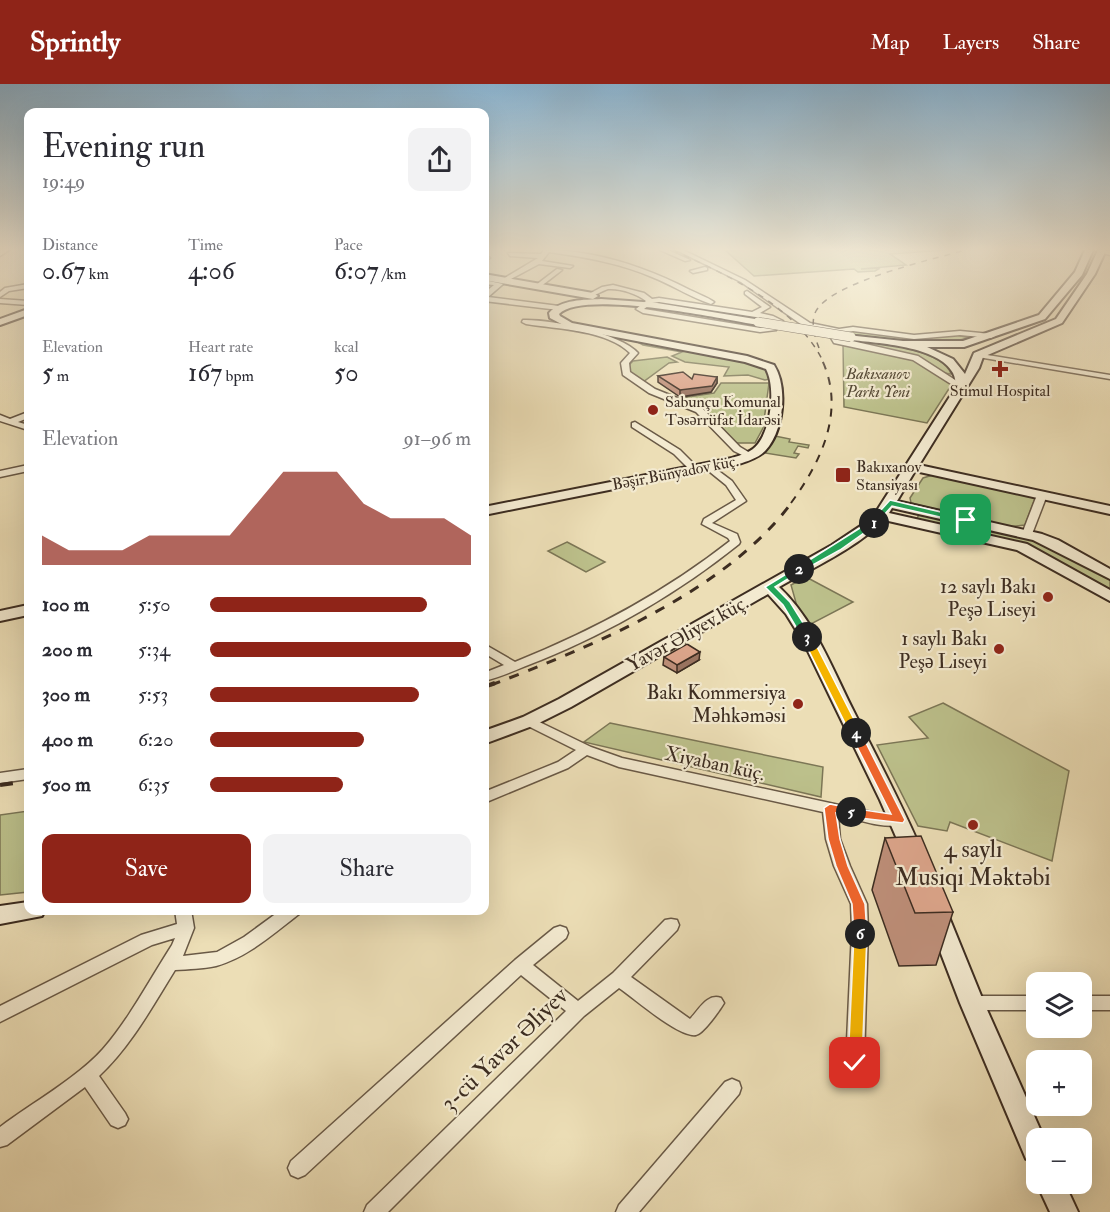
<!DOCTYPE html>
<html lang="en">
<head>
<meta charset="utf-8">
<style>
	body { margin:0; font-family:"IM FELL Double Pica",serif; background:#f2f2f3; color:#2b2b33; height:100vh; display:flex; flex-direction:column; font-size:22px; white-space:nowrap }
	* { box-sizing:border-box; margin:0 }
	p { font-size:20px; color:#7c7c81 }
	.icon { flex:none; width:33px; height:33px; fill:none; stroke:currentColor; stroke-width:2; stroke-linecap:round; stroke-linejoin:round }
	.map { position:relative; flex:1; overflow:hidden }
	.side { position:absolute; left:24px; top:24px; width:465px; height:807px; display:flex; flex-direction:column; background:#fff; border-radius:12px; box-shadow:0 6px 24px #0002 }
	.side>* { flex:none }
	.fabs { position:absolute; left:1026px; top:888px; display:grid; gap:12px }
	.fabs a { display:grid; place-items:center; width:66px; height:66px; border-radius:12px; background:#fff; box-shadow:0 6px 24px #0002; font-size:30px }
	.pin { position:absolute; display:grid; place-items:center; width:51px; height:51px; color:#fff; margin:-26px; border-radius:12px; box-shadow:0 3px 9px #0006 }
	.km { position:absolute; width:30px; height:30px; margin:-15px; border-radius:50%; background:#222; color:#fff; font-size:16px; line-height:30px; text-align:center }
	.round { display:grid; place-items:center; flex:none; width:63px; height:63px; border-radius:12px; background:#f2f2f3 }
	.head { display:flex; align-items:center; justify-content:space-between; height:102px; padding:0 18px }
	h1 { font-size:33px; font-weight:600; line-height:45px }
	.stats { display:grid; grid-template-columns:repeat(3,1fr); gap:9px; height:102px; padding:6px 18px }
	.stats div { display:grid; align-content:center }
	.stats b { font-size:26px; font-weight:600 }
	.stats small { font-size:16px; font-weight:400 }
	.stats p { font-size:16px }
	.chart { height:168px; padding:12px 18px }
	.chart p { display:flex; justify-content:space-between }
	.chart svg { width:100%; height:108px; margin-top:6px; fill:#8f2418; opacity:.7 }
	.button { display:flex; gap:12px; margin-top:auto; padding:12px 18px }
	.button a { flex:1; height:69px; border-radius:12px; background:#8f2418; color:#fff; font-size:24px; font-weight:600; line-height:69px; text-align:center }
	.button a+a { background:#f2f2f3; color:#2b2b33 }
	ul { padding:0 18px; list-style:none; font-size:20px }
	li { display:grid; grid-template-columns:96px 72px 1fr; align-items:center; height:45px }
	li i { height:15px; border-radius:8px; background:#8f2418 }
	header { display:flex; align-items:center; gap:36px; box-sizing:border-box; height:84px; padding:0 30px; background:#8f2418; color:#fff }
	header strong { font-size:28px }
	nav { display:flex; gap:33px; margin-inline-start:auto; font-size:21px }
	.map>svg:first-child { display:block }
	.green { fill:#bcc08b; stroke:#7c7656; stroke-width:1.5 }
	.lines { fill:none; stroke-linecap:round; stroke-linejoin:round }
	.street-casing { stroke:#695946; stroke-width:3 }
	.secondary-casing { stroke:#3d2d21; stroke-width:4 }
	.street { fill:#f3ead0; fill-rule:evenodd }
	.secondary { fill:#f3ead0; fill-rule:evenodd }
	.rail-far3 { stroke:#3d2d21; stroke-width:1.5; stroke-dasharray:6 6; stroke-linecap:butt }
	.rail-far2 { stroke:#3d2d21; stroke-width:2; stroke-dasharray:8 8; stroke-linecap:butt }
	.rail-far1 { stroke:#3d2d21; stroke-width:3; stroke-dasharray:10 10; stroke-linecap:butt }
	.rail { stroke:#3d2d21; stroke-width:4; stroke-dasharray:13 13; stroke-linecap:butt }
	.secondary-bridge-casing { stroke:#3d2d21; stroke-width:10; stroke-linecap:butt }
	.secondary-bridge { stroke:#f3ead0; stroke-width:9 }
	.wall { fill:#bd8e78; stroke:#3d2d21; stroke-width:1.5 }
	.shaded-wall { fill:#9a7461; stroke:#3d2d21; stroke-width:1.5 }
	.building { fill:#dca58b; stroke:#3d2d21; stroke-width:1.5 }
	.split-1 { fill:#22a559; stroke:#fff; stroke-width:1.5 }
	.split-2 { fill:#22a559; stroke:#fff; stroke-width:1.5 }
	.split-3 { fill:#22a559; stroke:#fff; stroke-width:1.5 }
	.split-4 { fill:#f5b400; stroke:#fff; stroke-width:1.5 }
	.split-5 { fill:#f0652b; stroke:#fff; stroke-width:1.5 }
	.split-6 { fill:#f0652b; stroke:#fff; stroke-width:1.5 }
	.split-7 { fill:#f5b400; stroke:#fff; stroke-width:1.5 }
	.poi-dot { fill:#8f2418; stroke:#f3ead0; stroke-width:2 }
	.labels { text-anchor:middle; stroke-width:4.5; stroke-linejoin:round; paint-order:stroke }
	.far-park-label { font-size:16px; font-style:italic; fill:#564a36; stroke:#f3ead0 }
	.far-poi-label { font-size:16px; fill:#3d2d21; stroke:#f3ead0; text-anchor:start }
	.far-street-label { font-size:16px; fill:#3d2d21; stroke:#f3ead0 }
	.poi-label { font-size:20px; fill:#3d2d21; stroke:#f3ead0; text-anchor:end }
	.street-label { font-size:20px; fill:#3d2d21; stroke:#f3ead0 }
	.near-poi-label { font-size:24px; fill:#3d2d21; stroke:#f3ead0 }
	.near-street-label { font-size:24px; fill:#3d2d21; stroke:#f3ead0 }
</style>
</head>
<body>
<header>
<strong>Sprintly</strong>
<nav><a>Map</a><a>Layers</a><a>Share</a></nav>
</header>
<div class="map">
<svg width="1110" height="1128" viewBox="0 0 1110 1128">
	<rect width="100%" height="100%" fill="#ecdeb6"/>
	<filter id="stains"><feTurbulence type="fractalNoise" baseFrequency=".00333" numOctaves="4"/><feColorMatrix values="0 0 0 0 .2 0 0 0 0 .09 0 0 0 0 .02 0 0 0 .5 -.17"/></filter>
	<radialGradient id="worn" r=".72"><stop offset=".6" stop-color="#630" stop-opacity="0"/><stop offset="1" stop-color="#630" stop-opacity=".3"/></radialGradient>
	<g class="green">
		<polygon points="745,166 946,166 890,170 906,181 861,185 880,184 875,187 858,188 854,185 754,192 726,167"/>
		<path d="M856 246 913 255 958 251 968 254C929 265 884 255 845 249Z"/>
		<path d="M841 254C867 258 942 263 951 290L944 289 919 273 851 259Z"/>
		<polygon points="634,256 746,278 765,285 770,295 765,296 748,291 724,292 729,283 685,278 672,272 682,268 643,261"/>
		<polygon points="843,260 914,275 952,300 927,339 844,323"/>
		<polygon points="667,273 677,278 669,279 643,298 630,288 627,283 633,277"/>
		<path d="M721 299H769L763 344 755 359H735C716 337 707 326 681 314L714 309Z"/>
		<polygon points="775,352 790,355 789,358 809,361 808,364 798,362 794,369 799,370 796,374 765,369"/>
		<polygon points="936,390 1036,412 1025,441 1008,443 911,419 910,414 923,394"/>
		<polygon points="920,429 1035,456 1110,495 1110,508 1030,462 916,436"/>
		<polygon points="567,458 605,478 586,488 548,467"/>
		<polygon points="806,493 853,518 811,540 800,533 791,501"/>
		<polygon points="943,619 1069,687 1052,777 950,738 947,747 918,742 877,661 928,654 909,633"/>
		<polygon points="610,639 823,683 821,713 584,658"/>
		<polygon points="28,727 28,808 0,811 0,731"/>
	</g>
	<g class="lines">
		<g class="street-casing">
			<g id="street">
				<polygon points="2,166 9,166 0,172 0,167"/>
				<path d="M544 166C595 166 645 183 690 206 698 210 707 213 714 218L711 220 703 217C685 210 670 200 652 193 619 179 584 173 549 168L542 177 573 182 570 184 539 180 507 197H503V195L538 174 510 172 508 169 541 170Z"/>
				<polygon points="660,166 668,166 690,176 685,177"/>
				<polygon points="676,166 683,166 745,196 810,239 839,245 853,243 914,251 960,247 991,250 995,252 991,254 960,251 914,255 853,247 842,249 839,254 918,272 966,303 959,305 913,276 834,259 831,254 835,248 805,243 741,198"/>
				<polygon points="1099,166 1110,167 1110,171 1099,168"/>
				<polygon points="484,173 487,172 490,174 484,177"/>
				<polygon points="705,183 707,184 707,186 693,189 690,187"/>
				<polygon points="557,185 562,186 540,203 536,203 536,201"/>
				<polygon points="484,196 503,200 488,213 559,222 562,224 559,226 484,217 484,209 494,201 484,200"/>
				<polygon points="28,200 28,204 9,207 0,213 0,208 5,204"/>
				<path d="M613 201 644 209 652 215 659 214 752 228 762 223 745 210V208L747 207 770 223 760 229 773 232 783 237 776 246 760 248 643 229 636 225 646 217C638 210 620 204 608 205 602 207 596 211 590 213L587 211 602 203ZM659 218 769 235 775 238 771 242 760 244 644 225 652 219Z"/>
				<polygon points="0,215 28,217 28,221 0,219"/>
				<path d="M523 236C550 235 620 249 638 269L629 279 630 288 655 305 702 324 740 363 755 372 750 375 734 367 696 328 649 309 623 291 621 279 630 269C607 246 557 245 526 240L522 238Z"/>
				<polygon points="975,269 1110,291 1110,295 978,273 974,271"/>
				<polygon points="28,328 28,334 18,338 28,341 28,346 0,337 0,331 10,335"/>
				<polygon points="635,338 680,366 697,383 697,387 691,387 674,370 632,343 632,339"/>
				<path d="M708 379 732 397 746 417 712 439 737 450 740 458 739 460C678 509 612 547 541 576 522 583 504 592 484 597V589L504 581 484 569V560L515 578C592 547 664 509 730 457L728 454 702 440 704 435 736 416 726 401 705 384V380Z"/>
				<polygon points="28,381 28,387 0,393 0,387"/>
				<polygon points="1042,408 1047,411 1032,450 1027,453 1023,452 1022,450 1037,411"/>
				<path d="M529 633 591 663 622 674 876 729 904 732 906 736 904 740C884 746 857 735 838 731L840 755 850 782 867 820 868 846 864 979 861 985 855 987 849 985 846 979 852 846 851 820 834 782 826 755 823 728 619 683 587 671 568 684 484 719V708L558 678 576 666 524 640 522 637Z"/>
				<polygon points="28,685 28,695 0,699 0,689"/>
				<path d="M175 826H191L194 844 183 872 217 868 244 853 281 826H301L299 830C273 850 248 873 216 882 203 885 189 885 175 886 152 923 131 962 99 992L125 1029 128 1035 125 1041 118 1044 111 1041 85 1003 7 1061 0 1063V1043C32 1019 77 994 103 965 130 934 150 895 172 861L175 854 152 861 0 938V922L141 851 177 840Z"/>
				<path d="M671 835 677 836 679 841 677 846 631 893 690 935C699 926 707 909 721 914L724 919C720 926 703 950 696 951 679 954 634 914 619 904L584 932 388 1128H364L367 1121 566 927 521 891 305 1091 298 1094 291 1091 288 1084 291 1077 515 876 554 844 560 842 566 844 568 849 566 854 533 881 578 917 613 889 665 836Z"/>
				<polygon points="972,912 1036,912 1036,926 972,926 966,924 963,919 966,914"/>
				<rect x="1082" y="912" width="28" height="14"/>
				<polygon points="732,995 739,998 741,1004 739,1010 639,1128 616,1128 619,1121 725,998"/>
			</g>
		</g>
		<g class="secondary-casing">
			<g id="secondary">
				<path d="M1085 166H1093L1082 191 1045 235 964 263H927L953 275 965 290 974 269 1056 235 1087 190 1098 166H1106L1095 190 1062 239 983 273 979 284 919 381 1110 422V430L915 387 897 417 1042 450 1058 456 1110 485V495L1033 456 892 424 889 429 1027 460 1110 506V517L1017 466 884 436C855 465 814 483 779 503 814 536 831 582 852 624 877 674 903 722 924 773L921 778 914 781 907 778 880 716 804 559 786 530 768 510 571 623 535 641 484 660V647L523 633 559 615 832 461 865 439 876 428 956 303C956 299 955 293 953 289 939 262 877 259 851 256L846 253 847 251 903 257H963L1039 231 1075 188Z"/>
				<polygon points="484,190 593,209 598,212 593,215 484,196"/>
				<path d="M601 215 657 219 761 236 763 238 758 241C723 235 583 205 559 230L560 232 572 239 747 272 774 281C788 303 784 347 765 367 758 374 748 377 739 380L484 431V423L732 374C741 371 752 368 758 360 771 343 776 304 766 285L745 278 569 244 550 234 549 229C561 215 584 216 601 215Z"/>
				<polygon points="28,225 28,231 0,241 0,235"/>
				<polygon points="28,521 28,531 0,537 0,527"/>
				<polygon points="28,818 28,826 45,826 42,832 0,840 0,822"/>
				<polygon points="938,824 946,827 949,833 984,919 1044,1054 1036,1054 1036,1079 1026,1075 960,919 927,833 930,827"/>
				<polygon points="1037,1100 1065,1100 1078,1128 1050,1128"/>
			</g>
		</g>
		<use href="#street" class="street"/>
		<use href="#secondary" class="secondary"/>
		<g class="rail-far3">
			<path d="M673 166C728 192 794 220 823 277"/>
			<path d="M819 264C815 254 810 238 816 227 832 198 933 175 966 166"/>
		</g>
		<path class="rail-far2" d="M791 419C821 378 846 327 822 276"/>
		<path class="rail-far1" d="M491 601C591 563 727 507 792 418"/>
		<g class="rail">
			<polyline points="484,603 495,599"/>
			<polyline points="0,701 28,697"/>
		</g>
		<g class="secondary-bridge-casing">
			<polyline id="secondary-bridge" points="758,238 851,253"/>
		</g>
		<use href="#secondary-bridge" class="secondary-bridge"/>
	</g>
	<g class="wall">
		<polygon points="658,292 692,295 717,293 717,299 711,308 680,313 658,298"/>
		<polygon points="664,573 699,576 677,589 663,581"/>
		<polygon points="885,754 953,828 936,881 899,882 872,806"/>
	</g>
	<g class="shaded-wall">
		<polygon points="717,293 717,299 711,308 680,313 680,306"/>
		<polygon points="700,568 699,576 677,589 677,581"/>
	</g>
	<g class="building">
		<polygon points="683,288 692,295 694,290 717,293 712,302 680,306 658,292"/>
		<polygon points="687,560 700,568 677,581 664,573"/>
		<polygon points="921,752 953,828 915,829 885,754"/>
	</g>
	<linearGradient id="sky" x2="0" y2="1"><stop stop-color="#8ab6d5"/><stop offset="0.51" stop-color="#f6f0de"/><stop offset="1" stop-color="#f6f0de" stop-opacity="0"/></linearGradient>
	<rect width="1110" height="324" fill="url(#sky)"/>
	<polygon class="split-1" points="890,416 966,434 971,436 966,439 892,422 876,440 871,440 871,437"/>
	<polygon class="split-2" points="871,437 878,439 840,466 802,487 795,485"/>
	<polygon class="split-3" points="796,484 804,485 775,503 790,518 812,553 807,556 802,553 783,521 765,503"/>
	<polygon class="split-4" points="807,550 812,553 861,649 860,651 856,652 850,649 802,553"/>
	<polygon class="split-5" points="856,645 861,649 905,736 903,739 851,733 845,728 851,724 891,730 850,649"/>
	<polygon class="split-6" points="830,720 855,725 857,728 851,733 836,729 840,755 848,782 865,820 867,850 860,855 854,850 852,820 836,782 828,755 824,724"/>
	<polygon class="split-7" points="860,844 867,850 862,979 860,983 855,985 850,983 848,979 854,850"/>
	<g class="poi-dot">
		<path d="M997 276h6v6h6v6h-6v6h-6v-6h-6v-6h6z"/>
		<circle cx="653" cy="326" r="6"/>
		<rect x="835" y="383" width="16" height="16" rx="3"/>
		<circle cx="1048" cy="513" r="6"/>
		<circle cx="999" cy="565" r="6"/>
		<circle cx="798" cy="620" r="6"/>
		<circle cx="973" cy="741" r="6"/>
	</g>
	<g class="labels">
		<g class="far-park-label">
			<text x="878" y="295">Bakıxanov<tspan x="878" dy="18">Parkı Yeni</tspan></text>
		</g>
		<g class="far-poi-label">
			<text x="1000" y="312" text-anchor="middle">Stimul Hospital</text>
			<text x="665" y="323">Sabunçu Komunal<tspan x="665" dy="18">Təsərrüfat İdarəsi</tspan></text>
			<text x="856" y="388">Bakıxanov<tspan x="856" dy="18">Stansiyası</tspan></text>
		</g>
		<g class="far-street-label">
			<text transform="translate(675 388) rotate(-11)" y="6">Bəşir Bünyadov küç.</text>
		</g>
		<g class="poi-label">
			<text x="1036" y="509">12 saylı Bakı<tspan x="1036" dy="23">Peşə Liseyi</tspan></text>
			<text x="987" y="561">1 saylı Bakı<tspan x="987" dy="23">Peşə Liseyi</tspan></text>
			<text x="786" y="615">Bakı Kommersiya<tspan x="786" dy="23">Məhkəməsi</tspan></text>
		</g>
		<g class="street-label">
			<text transform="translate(687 549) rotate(-29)" y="7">Yavər Əliyev küç.</text>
			<text transform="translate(715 679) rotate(12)" y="7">Xiyaban küç.</text>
		</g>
		<g class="near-poi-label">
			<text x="973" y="773">4 saylı<tspan x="973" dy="28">Musiqi Məktəbi</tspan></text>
		</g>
		<g class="near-street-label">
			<text transform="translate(504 965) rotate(-44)" y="8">3-cü Yavər Əliyev</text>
		</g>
	</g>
	<rect width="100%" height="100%" filter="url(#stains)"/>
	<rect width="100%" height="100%" fill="url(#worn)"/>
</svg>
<div class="fabs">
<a><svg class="icon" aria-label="layers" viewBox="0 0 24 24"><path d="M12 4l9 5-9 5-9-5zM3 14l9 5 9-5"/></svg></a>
<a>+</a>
<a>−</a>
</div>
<div class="pin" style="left:966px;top:436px;background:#1e9e55"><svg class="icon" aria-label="arrive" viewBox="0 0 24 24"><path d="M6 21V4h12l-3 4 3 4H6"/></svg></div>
<div class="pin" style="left:855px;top:979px;background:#d93025"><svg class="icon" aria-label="check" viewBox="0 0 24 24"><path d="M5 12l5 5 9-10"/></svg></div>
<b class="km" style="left:874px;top:439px">1</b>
<b class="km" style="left:799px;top:485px">2</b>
<b class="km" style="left:807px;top:553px">3</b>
<b class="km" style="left:856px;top:649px">4</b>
<b class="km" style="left:851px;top:728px">5</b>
<b class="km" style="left:860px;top:850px">6</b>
<section class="side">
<div class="head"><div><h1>Evening run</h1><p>19:49</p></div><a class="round"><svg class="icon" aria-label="share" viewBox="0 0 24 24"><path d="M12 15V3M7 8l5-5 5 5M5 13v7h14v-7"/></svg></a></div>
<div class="stats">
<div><p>Distance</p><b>0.67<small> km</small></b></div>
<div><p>Time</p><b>4:06</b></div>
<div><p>Pace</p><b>6:07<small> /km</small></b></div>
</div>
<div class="stats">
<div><p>Elevation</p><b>5<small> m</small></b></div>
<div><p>Heart rate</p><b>167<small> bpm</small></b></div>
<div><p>kcal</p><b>50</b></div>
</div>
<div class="chart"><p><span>Elevation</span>91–96 m</p>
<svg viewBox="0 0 160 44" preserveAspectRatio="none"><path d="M0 44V32L10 38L20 38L30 38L40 32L50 32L60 32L70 32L80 19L90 6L100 6L110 6L120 19L130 25L140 25L150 25L160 32V44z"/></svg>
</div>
<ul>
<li><b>100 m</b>5:50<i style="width:83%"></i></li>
<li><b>200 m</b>5:34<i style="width:100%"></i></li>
<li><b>300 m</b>5:53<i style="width:80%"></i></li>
<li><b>400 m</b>6:20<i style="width:59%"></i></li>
<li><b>500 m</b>6:35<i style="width:51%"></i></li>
</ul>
<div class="button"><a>Save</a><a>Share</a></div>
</section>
</div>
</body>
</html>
